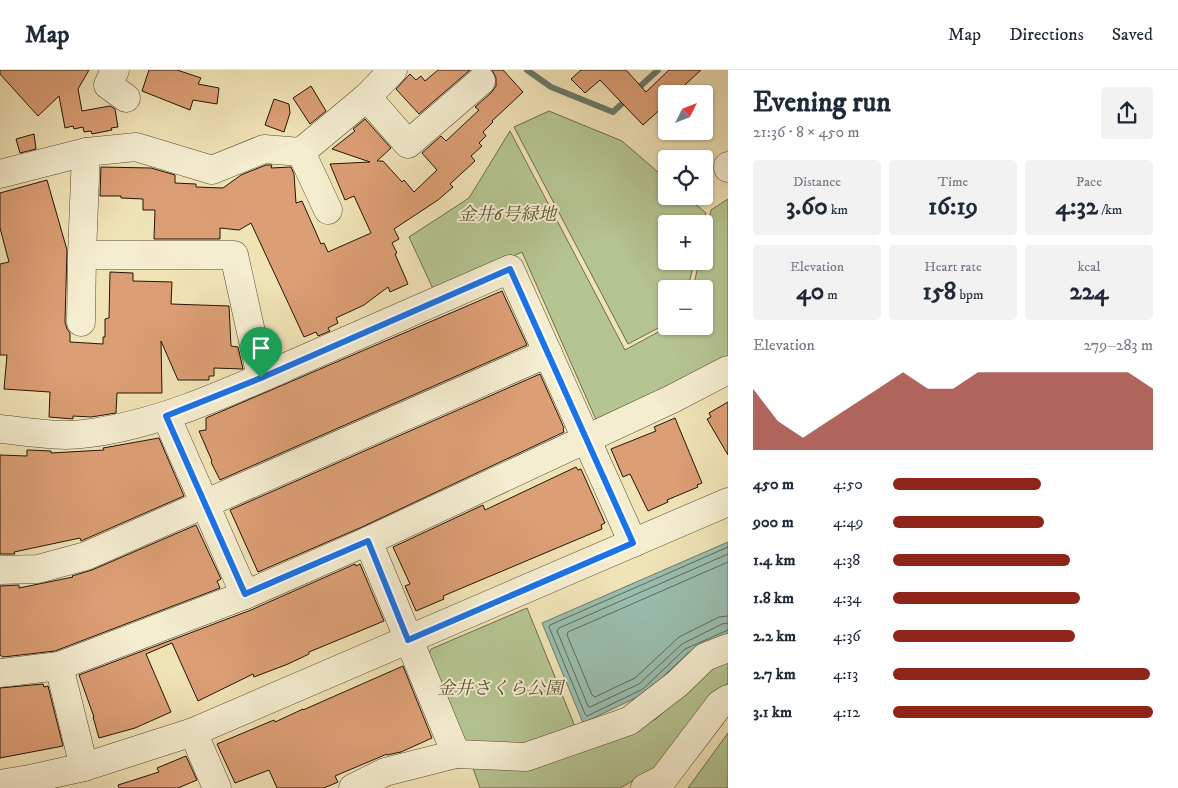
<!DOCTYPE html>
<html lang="en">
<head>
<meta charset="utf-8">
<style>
	body { margin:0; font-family:"IM FELL DW Pica","Noto Serif JP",serif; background:#f2f2f3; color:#1f2937; height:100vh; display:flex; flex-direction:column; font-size:19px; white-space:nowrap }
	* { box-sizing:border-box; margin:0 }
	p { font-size:16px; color:#747a83 }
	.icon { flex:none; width:28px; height:28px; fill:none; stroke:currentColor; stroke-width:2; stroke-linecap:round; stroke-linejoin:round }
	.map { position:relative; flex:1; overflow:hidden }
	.drawer { display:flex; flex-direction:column; background:#fff; width:450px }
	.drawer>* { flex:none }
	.needle { width:32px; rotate:48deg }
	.buttons { position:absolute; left:658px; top:15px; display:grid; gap:10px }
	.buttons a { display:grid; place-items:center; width:55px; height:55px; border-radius:5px; background:#fff; box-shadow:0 1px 4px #0004; font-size:25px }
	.pin { position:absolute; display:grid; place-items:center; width:42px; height:42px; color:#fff; margin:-51px -21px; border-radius:50% 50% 50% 0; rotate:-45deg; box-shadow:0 0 5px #0007 }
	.pin .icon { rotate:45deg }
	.round { display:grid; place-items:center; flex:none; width:52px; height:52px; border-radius:5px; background:#f2f2f3 }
	.headline { display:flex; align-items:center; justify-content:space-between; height:85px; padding:0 25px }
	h1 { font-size:28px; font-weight:800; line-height:38px }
	.stats { display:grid; grid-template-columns:repeat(3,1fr); gap:8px; height:85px; padding:5px 25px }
	.stats div { display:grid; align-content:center; border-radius:5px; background:#f2f2f3; text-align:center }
	.stats b { font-size:25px; font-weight:800 }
	.stats small { font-size:14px; font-weight:400 }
	.stats p { font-size:14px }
	.chart { height:140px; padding:10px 25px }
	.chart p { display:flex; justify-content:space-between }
	.chart svg { width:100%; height:90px; margin-top:5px; fill:#8f2418; opacity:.7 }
	ul { padding:0 25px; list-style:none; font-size:16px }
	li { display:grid; grid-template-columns:80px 60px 1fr; align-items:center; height:38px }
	li i { height:12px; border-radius:6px; background:#8f2418 }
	header { display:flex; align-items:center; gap:30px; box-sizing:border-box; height:70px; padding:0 25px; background:#fff; border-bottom:1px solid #e0e1e3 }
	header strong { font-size:24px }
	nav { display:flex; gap:28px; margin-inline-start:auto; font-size:18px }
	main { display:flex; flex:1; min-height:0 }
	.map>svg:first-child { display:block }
	.green { fill:#b5c592; stroke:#6c6d4c }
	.water { fill:#9abeaf; stroke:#6a7a6c }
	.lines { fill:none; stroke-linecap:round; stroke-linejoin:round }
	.shore { stroke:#5e6a5b; stroke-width:1 }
	.stream { stroke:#6a7a6c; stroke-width:6 }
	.building { fill:#dc9e75; stroke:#231507 }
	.minor-casing { stroke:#564833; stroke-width:29 }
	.minor { stroke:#f5edd0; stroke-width:28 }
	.route-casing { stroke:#fff; stroke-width:10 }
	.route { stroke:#1a73e8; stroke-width:6 }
	.labels { text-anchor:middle; stroke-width:4; stroke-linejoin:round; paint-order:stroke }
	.park-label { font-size:18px; font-style:italic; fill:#565338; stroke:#f5edd0 }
</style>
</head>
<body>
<header>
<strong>Map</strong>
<nav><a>Map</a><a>Directions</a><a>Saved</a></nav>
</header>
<main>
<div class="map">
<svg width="728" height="718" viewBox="0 0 728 718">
	<rect width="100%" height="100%" fill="#f0e3b6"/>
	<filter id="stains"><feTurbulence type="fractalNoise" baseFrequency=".004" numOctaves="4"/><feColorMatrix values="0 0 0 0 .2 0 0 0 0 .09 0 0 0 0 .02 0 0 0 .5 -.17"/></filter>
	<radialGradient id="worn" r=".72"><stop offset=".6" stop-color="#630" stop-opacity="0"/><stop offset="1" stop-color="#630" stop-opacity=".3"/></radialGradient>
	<g class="green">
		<polygon points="549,41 622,71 666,109 666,126 686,126 706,143 703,154 666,154 666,191 694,191 688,219 666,219 666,254 628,274 514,57"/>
		<polygon points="510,61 625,280 669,256 704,256 704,219 693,219 699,191 704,191 704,171 711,140 728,129 728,287 598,354 522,182 434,221 409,167 469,128"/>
		<polygon points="527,538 576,659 519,678 472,676 460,666 427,587 431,579"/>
		<polygon points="728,587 728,613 713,626 659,696 620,718 480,718 473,698 531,700 656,649 708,599"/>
		<polygon points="728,663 728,718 688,718"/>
	</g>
	<polygon class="water" points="728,472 728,564 688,583 646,623 583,653 542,553"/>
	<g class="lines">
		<g class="shore">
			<polyline points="728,477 550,555 549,557 585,644 587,646 643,619 685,579 728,560"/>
			<polyline points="728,484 559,558 557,561 588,636 590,637 639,614 682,574 722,554 728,553"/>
			<polyline points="728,492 568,562 567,565 592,625 595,627 635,608 679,567 719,547 728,546"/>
		</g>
		<g class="stream">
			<polyline points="527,0 551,17 613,42 627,29"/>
			<polyline points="634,22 658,0"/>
		</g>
	</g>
	<g class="building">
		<polygon points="0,0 89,0 78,19 82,41 110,36 115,39 118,57 111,58 112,60 92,64 91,61 84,62 83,57 74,59 73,56 65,58 59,26 38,46 0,4"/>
		<polygon points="149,0 177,0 201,8 198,14 219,18 217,34 193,30 190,40 142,21"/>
		<polygon points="438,0 470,0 419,44 396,19 410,4 416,10 421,6 425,11"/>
		<polygon points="492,0 503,0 523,22 492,51 493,52 483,62 486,66 479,73 482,76 471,86 475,91 450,114 453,117 438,130 394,159 399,169 392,173 397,183 395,184 408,214 390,222 388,217 364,235 336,248 338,253 328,258 330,261 318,266 316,262 304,267 251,153 239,160 220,158 220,169 154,169 155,140 143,140 143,129 121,128 121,126 100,126 101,97 151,98 175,105 175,113 196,114 196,117 223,118 241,105 266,95 272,95 271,98 291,97 294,104 296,133 302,131 321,174 324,173 328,182 371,163 354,126 345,130 330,94 370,92 332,79 355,61 353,59 365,49 391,78 377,91 383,91 402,112 404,110 414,122 437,100 422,83 441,66 446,71 479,40 475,37 491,23 496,16 496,8"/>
		<polygon points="581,0 626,0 646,22 669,0 701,0 675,24 666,24 666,34 643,55 600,10 585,23 571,9"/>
		<polygon points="311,16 326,41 310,54 293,28"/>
		<polygon points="274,29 289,34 290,43 284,62 265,55"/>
		<polygon points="34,64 36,79 20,83 16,69"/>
		<polygon points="47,110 67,180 65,252 67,259 70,263 70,272 103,274 103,267 105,267 105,249 109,248 110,202 133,203 133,211 172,212 171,234 229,236 231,276 238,277 243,299 214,298 214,306 209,306 209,310 178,310 161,271 162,323 117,323 116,343 91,347 73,346 73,349 49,347 50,322 4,319 7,285 0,285 0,194 9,192 0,158 0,123"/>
		<polygon points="502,221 527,275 220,410 211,392 212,391 199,361 206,360 206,348"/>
		<polygon points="540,304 564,358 563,359 564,362 362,457 258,502 230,440"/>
		<polygon points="728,332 728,385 707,349 711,347 709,343"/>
		<polygon points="675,348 702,413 697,415 698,417 667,430 668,432 648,441 630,404 623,407 611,379 656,361 654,357"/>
		<polygon points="159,368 184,426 81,471 80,468 14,482 15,484 0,484 0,385 27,386 27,380 51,381 51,383 104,380 103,378"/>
		<polygon points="576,397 578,400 581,399 605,453 601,455 602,459 443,526 444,529 416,541 405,516 410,514 393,477 483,435 485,440"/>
		<polygon points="196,455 221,509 217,511 220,518 55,581 3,587 0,585 0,516 19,515 19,518 73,507 72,506 92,500"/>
		<polygon points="355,494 356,496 360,494 384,551 309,582 309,584 288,594 254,607 253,604 198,631 172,573 146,584 171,642 135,658 99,668 93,647 94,647 79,605 251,540"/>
		<polygon points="403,596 432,668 401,682 387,685 387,684 335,706 338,712 324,718 277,718 269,700 235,713 217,674 274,650 275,652 303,639 303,640"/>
		<polygon points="43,614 44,617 48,616 63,676 0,688 0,618"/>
		<polygon points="186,686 197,710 178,718 119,718 118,715 159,702 157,698"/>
	</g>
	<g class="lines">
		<g class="minor-casing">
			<g id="minor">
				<polyline points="115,0 108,15 126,28"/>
				<polyline points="367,27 408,74 481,11"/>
				<polyline points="86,82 82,185 234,185 261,307"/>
				<polyline points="301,82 328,140"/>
				<polyline points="728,96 728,98"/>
				<polyline points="0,104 86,82 136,77 212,100 264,79 301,82 367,27 393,0"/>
				<polyline points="81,252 82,185"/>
				<polyline points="166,346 245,525"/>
				<path d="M0 359C30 362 61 368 91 363 162 353 229 322 295 293 367 262 438 230 510 199L633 473"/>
				<polyline points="368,471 456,684"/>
				<polyline points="0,500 38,499 86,486 548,283"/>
				<polyline points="59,596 84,697"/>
				<polyline points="0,603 59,596 245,525 368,471 672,329 728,300"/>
				<polyline points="193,662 217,718"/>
				<polyline points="0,714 30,709 84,697 193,662 728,432"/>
				<polyline points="353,718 385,702 456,684 526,687 629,651 677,614 705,587 728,578"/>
				<polyline points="645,718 663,709 720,634 728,629"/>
			</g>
		</g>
		<use href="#minor" class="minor"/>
	</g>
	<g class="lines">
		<g class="route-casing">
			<polygon id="route" points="510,199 633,473 408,570 368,471 245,524 166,346 261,308"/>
		</g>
		<use href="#route" class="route"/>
	</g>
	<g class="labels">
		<g class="park-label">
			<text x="507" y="150">金井6号緑地</text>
			<text x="500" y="624">金井さくら公園</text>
		</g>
	</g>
	<rect width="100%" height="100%" filter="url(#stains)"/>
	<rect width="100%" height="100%" fill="url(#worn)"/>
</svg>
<div class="buttons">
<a><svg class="needle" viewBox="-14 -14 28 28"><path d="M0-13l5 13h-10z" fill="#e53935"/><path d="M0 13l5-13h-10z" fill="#747a83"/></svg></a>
<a><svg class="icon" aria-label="locate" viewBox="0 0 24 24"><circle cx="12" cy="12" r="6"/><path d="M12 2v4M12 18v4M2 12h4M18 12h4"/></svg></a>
<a>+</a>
<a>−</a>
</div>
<div class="pin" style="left:261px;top:308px;background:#1e9e55"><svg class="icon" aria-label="arrive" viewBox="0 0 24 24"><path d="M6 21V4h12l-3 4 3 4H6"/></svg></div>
</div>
<section class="drawer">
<div class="headline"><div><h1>Evening run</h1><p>21:36 · 8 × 450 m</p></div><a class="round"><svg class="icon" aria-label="share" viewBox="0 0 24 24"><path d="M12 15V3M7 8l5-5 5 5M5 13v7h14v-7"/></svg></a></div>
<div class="stats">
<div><p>Distance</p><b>3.60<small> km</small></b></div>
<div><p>Time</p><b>16:19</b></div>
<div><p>Pace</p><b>4:32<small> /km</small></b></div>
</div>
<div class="stats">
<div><p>Elevation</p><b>40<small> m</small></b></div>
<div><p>Heart rate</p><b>158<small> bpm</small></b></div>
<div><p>kcal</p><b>224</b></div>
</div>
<div class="chart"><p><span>Elevation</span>279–283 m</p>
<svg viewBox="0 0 160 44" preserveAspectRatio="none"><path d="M0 44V14L10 30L20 38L30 30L40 22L50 14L60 6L70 14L80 14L90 6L100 6L110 6L120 6L130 6L140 6L150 6L160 14V44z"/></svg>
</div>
<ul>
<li><b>450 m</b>4:50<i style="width:57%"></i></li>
<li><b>900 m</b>4:49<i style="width:58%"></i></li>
<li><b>1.4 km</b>4:38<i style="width:68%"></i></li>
<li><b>1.8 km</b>4:34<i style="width:72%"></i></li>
<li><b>2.2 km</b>4:36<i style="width:70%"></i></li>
<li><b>2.7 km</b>4:13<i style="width:99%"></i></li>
<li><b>3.1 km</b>4:12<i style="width:100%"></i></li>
</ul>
</section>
</main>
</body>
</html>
